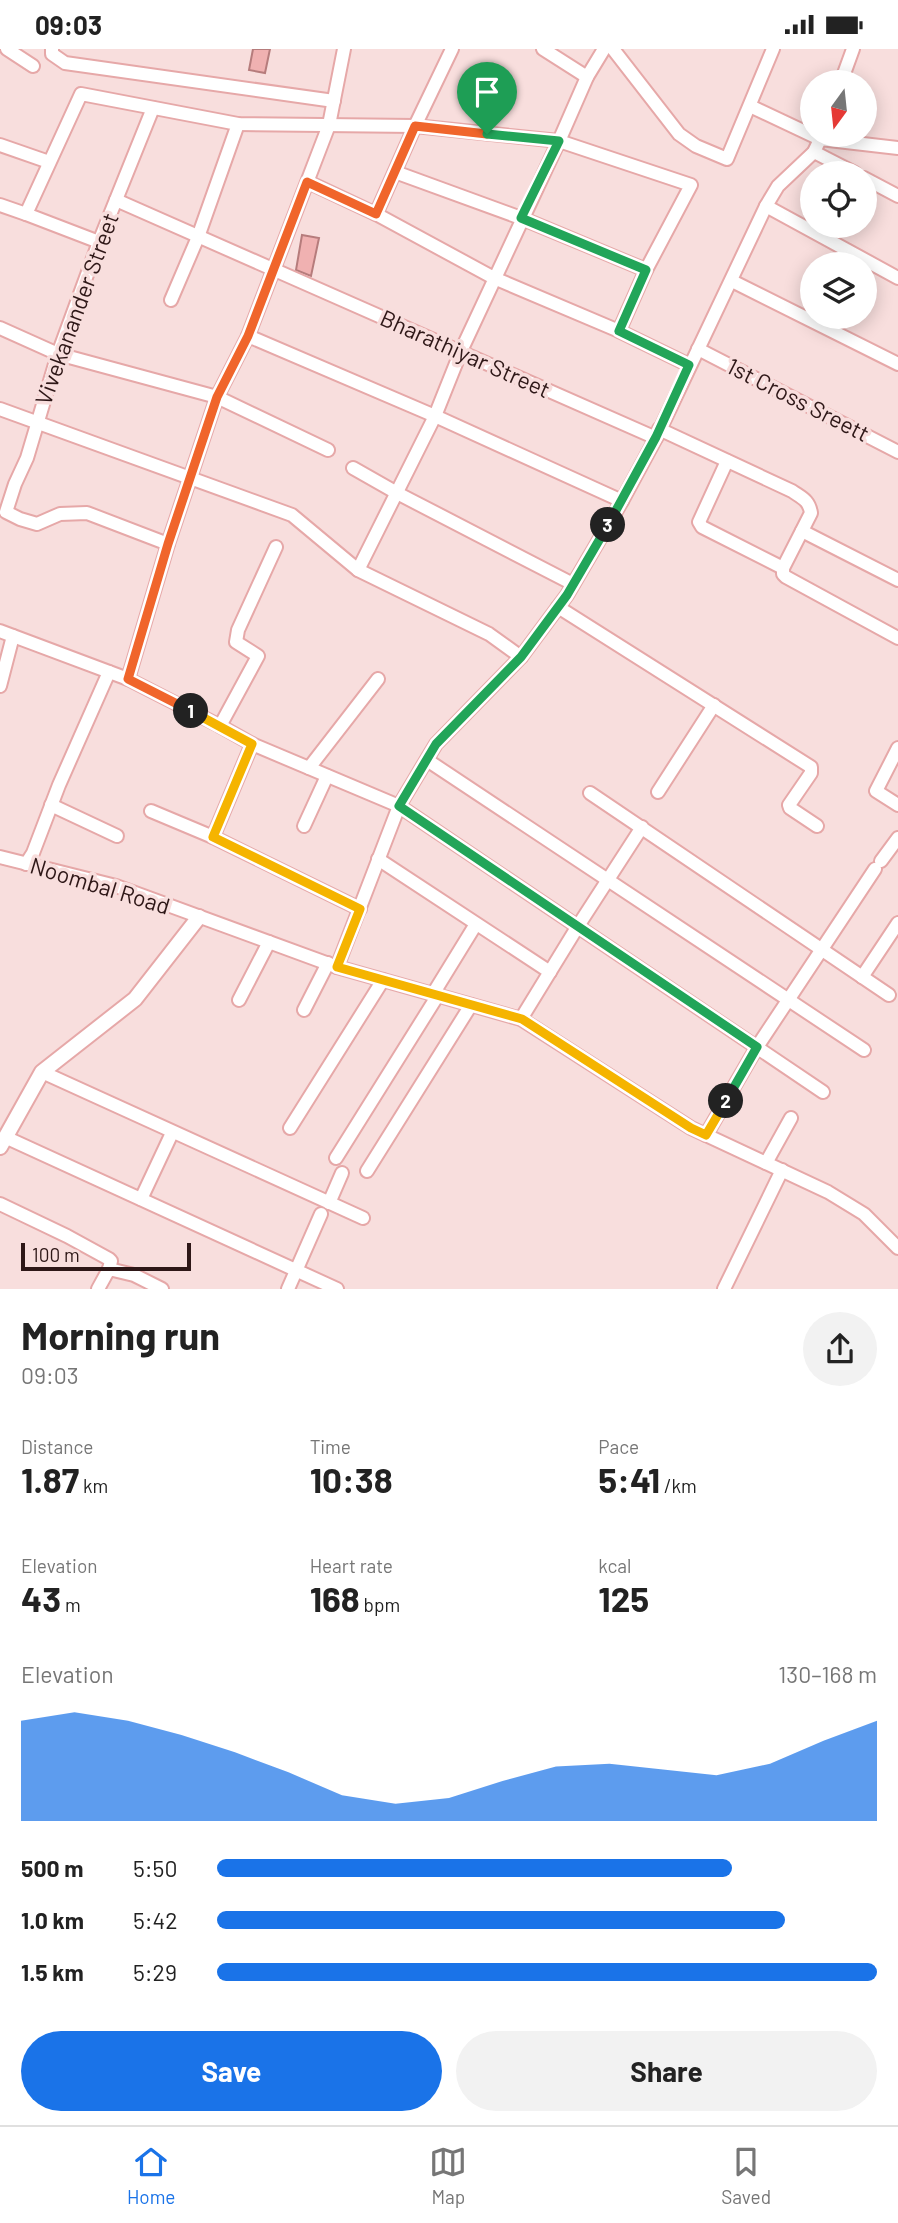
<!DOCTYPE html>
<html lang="en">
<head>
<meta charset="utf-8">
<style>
	body { margin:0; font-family:Barlow,sans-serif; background:#f2f2f2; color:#222; height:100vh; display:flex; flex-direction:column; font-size:26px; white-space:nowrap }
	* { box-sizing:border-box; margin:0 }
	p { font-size:23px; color:#767676 }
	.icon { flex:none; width:38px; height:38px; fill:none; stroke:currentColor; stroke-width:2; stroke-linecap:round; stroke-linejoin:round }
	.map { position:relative; height:1240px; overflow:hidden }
	.side { display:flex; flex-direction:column; background:#fff; flex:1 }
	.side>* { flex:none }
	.needle { width:46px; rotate:195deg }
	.fabs { position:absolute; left:800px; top:21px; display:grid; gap:14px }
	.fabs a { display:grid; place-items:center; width:77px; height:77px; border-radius:50%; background:#fff; box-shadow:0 4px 18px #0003; font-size:35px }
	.scale { position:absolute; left:21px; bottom:18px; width:170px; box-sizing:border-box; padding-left:7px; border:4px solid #2e1717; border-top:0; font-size:19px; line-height:24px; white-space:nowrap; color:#2e1717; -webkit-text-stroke:5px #f8dedd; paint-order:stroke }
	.pin { position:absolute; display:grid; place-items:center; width:60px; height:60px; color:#fff; margin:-72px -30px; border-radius:50% 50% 50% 0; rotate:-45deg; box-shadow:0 0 7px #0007 }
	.pin .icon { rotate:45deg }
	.km { position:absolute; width:35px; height:35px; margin:-18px; border-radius:50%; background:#222; color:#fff; font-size:19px; line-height:35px; text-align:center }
	.round { display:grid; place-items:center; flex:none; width:74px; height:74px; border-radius:37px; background:#f2f2f2 }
	.overview { display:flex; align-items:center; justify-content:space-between; height:119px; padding:0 21px }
	h1 { font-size:38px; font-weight:700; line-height:52px }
	.stats { display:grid; grid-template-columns:repeat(3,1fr); gap:10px; height:119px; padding:7px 21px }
	.stats div { display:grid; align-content:center }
	.stats b { font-size:35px; font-weight:700 }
	.stats small { font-size:19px; font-weight:400 }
	.stats p { font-size:19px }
	.chart { height:196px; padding:14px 21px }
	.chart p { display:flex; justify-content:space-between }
	.chart svg { width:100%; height:126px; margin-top:7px; fill:#1a73e8; opacity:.7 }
	.action { display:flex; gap:14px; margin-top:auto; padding:14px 21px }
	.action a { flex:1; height:80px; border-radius:42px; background:#1a73e8; color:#fff; font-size:28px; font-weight:700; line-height:80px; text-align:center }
	.action a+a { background:#f2f2f2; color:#222 }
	ul { padding:0 21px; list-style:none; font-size:23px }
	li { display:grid; grid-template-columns:112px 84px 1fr; align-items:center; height:52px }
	li i { height:18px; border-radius:9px; background:#1a73e8 }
	.status { display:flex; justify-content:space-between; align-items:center; height:49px; padding:0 35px; background:#fff; direction:ltr }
	.status svg { height:19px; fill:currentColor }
	.tab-bar { display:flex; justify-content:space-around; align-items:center; height:98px; border-top:2px solid #e0e0e0; background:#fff; font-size:19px; color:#767676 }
	.tab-bar a { display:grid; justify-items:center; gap:4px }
	.tab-bar .current { color:#1a73e8 }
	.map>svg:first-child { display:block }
	.building { fill:#f0b1b1; stroke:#b67c7c; stroke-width:2 }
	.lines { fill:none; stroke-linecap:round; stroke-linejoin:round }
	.minor-casing { stroke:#e6a8a8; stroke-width:16 }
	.tertiary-casing { stroke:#e6a8a8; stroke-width:18 }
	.minor { stroke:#fff; stroke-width:12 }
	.tertiary { stroke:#fff; stroke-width:14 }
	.split-1-casing { stroke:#fff; stroke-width:14 }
	.split-2-casing { stroke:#fff; stroke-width:14 }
	.split-3-casing { stroke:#fff; stroke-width:14 }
	.split-4-casing { stroke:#fff; stroke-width:14 }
	.split-1 { stroke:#f0652b; stroke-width:9 }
	.split-2 { stroke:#f5b400; stroke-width:9 }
	.split-3 { stroke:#22a559; stroke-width:9 }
	.split-4 { stroke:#22a559; stroke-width:9 }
	.labels { text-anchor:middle; stroke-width:7; stroke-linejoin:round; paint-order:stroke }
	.street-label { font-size:23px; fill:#2e1717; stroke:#f8dedd }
</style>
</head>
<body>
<div class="status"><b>09:03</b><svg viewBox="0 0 49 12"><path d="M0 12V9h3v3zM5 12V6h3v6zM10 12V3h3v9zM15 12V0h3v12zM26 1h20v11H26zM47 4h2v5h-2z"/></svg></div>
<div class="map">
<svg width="898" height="1240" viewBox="0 0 898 1240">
	<rect width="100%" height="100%" fill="#f8dedd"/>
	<g class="building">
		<polygon points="253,0 270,0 265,24 249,21"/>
		<polygon points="302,186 319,189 311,227 296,221"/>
	</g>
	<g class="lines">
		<g class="minor-casing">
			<g id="minor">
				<polyline points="7,0 33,17"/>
				<polyline points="52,0 52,5 65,14 334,52"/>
				<polyline points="543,0 587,28"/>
				<polyline points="613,0 679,85 696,97 727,110 773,0"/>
				<polyline points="841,33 853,0"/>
				<polyline points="750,57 820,90 898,99"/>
				<polyline points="153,59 99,193 58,305 27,409 15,435 6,463 20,470 37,475 60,465 87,464 168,495"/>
				<polyline points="0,96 49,113"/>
				<polyline points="814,103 855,124"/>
				<polyline points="395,123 521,169 646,221"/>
				<polyline points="864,129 898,147"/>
				<polyline points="308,133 376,165 494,229 619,282 646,221 691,136 559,92 461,302 435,367 358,521"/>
				<polyline points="116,151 656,389"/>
				<polyline points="0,156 26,165"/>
				<polyline points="766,157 898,229"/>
				<polyline points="376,165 415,77 452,0"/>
				<polyline points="99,193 26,165 81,45 238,75 415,77 559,92 587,28 604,0"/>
				<polyline points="732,232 898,315"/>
				<polyline points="171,251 198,188 238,75"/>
				<polyline points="0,279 58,305 217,348 328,401"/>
				<polyline points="619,282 689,316"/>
				<polyline points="248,287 435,367 622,452"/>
				<polyline points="698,300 898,403"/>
				<polyline points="0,360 292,466 358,521 489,585 521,608"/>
				<path d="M659 380 792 442C802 449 809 451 811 464L783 519V525L786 528 898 589"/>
				<polyline points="727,412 699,473 702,478 783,519"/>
				<polyline points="353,419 397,444 573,535"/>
				<polyline points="802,482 898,531"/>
				<polyline points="558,558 811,718 811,724 789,756 790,759 817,777"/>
				<polyline points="0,582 128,630 220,677 252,695 399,757 823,1043"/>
				<polyline points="128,630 168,495 217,348 248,287 329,76 344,0"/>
				<polyline points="0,637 13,587"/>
				<polyline points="220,677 258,607 236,593 238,581 276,498"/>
				<polyline points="898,699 876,742 898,756"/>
				<polyline points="427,711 864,1001"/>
				<polyline points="309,719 378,630"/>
				<polyline points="658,743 714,656"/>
				<polyline points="590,744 889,946"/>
				<polyline points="51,756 117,787"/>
				<polyline points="151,762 213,788 360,860"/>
				<polyline points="304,777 327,727"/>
				<polyline points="213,788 252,695"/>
				<polyline points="0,808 116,837 337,918 521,970 691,1079 828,1143 864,1165 898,1199"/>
				<polyline points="378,810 550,923"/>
				<polyline points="881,812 898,789"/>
				<polyline points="26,815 33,804 59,736 109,623"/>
				<polyline points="337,918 399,757 436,695 521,608 567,546 622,452 656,389 766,157 778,137 814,103 822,86"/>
				<polyline points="862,928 898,874"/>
				<polyline points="433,945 476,875"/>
				<polyline points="239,951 269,893"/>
				<polyline points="304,961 328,914"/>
				<polyline points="521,970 578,877 642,778"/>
				<polyline points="42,1023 363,1169"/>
				<polyline points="290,1079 383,931"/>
				<polyline points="706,1086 757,998 875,820"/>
				<polyline points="5,1088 337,1240"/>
				<polyline points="336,1109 438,946"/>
				<polyline points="766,1114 791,1069"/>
				<polyline points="367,1122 471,956"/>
				<polyline points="141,1150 172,1084"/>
				<polyline points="329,1154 342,1124"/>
				<polyline points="0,1155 67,1187 109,1210 111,1212 109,1220"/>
				<polyline points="98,1240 109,1220 134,1226 162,1240"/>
				<polyline points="288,1240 321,1165"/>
				<polyline points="724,1240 782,1121"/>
			</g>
		</g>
		<g class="tertiary-casing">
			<polyline id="tertiary" points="0,1098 42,1023 135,950 199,868"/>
		</g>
		<use href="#minor" class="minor"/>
		<use href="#tertiary" class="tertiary"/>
	</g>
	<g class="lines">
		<g class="split-1-casing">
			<polyline id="split-1" points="191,662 128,630 168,495 217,348 248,287 307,133 376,165 415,77 487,85"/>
		</g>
		<g class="split-2-casing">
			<polyline id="split-2" points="191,662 252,695 213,788 360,860 337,918 522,970 691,1079 706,1086 726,1052"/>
		</g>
		<g class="split-3-casing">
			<polyline id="split-3" points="608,476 567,546 521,608 436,695 399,757 757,998 726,1052"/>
		</g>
		<g class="split-4-casing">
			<polyline id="split-4" points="487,85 559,92 521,169 646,221 619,282 689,316 656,388 608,476"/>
		</g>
		<use href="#split-1" class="split-1"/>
		<use href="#split-2" class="split-2"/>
		<use href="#split-3" class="split-3"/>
		<use href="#split-4" class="split-4"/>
	</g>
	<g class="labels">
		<g class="street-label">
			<text transform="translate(77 260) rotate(-70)" y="8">Vivekanander Street</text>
			<text transform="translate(465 305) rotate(24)" y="8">Bharathiyar Street</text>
			<text transform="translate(798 351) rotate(27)" y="8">1st Cross Sreett</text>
			<text transform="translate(100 837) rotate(17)" y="8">Noombal Road</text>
		</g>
	</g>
</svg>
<div class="fabs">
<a><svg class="needle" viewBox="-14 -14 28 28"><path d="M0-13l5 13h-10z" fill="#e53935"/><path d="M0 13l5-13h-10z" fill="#767676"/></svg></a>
<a><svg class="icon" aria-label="locate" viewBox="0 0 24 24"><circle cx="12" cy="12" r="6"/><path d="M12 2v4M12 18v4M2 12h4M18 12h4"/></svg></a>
<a><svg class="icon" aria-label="layers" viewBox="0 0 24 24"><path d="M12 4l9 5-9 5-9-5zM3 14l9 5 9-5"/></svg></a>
</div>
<div class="scale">100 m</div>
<div class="pin" style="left:487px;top:85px;background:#1e9e55"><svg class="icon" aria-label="arrive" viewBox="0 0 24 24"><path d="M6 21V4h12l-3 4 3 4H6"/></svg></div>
<b class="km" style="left:191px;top:662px">1</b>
<b class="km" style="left:726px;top:1052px">2</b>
<b class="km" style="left:608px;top:476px">3</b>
</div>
<section class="side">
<div class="overview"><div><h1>Morning run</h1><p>09:03</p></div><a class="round"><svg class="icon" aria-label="share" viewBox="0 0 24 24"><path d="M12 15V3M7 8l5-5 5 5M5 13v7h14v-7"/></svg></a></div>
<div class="stats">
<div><p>Distance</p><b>1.87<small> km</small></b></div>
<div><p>Time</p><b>10:38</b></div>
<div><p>Pace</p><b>5:41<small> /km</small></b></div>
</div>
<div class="stats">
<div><p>Elevation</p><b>43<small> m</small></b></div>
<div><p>Heart rate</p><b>168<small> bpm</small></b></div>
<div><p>kcal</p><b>125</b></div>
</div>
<div class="chart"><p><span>Elevation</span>130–168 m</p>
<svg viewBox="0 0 160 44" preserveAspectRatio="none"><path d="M0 44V9L10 6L20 9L30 14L40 20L50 27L60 35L70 38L80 36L90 30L100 25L110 24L120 26L130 28L140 24L150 16L160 9V44z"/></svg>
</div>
<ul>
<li><b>500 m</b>5:50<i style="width:78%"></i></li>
<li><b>1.0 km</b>5:42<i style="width:86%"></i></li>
<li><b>1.5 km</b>5:29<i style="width:100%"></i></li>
</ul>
<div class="action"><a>Save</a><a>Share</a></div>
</section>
<nav class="tab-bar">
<a class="current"><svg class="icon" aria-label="home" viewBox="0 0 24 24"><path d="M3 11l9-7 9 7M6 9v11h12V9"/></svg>Home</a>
<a><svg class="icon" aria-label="map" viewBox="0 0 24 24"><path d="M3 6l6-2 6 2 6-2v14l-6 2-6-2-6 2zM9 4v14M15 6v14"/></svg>Map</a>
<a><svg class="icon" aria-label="saved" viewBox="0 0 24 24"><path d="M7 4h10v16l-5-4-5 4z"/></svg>Saved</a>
</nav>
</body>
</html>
